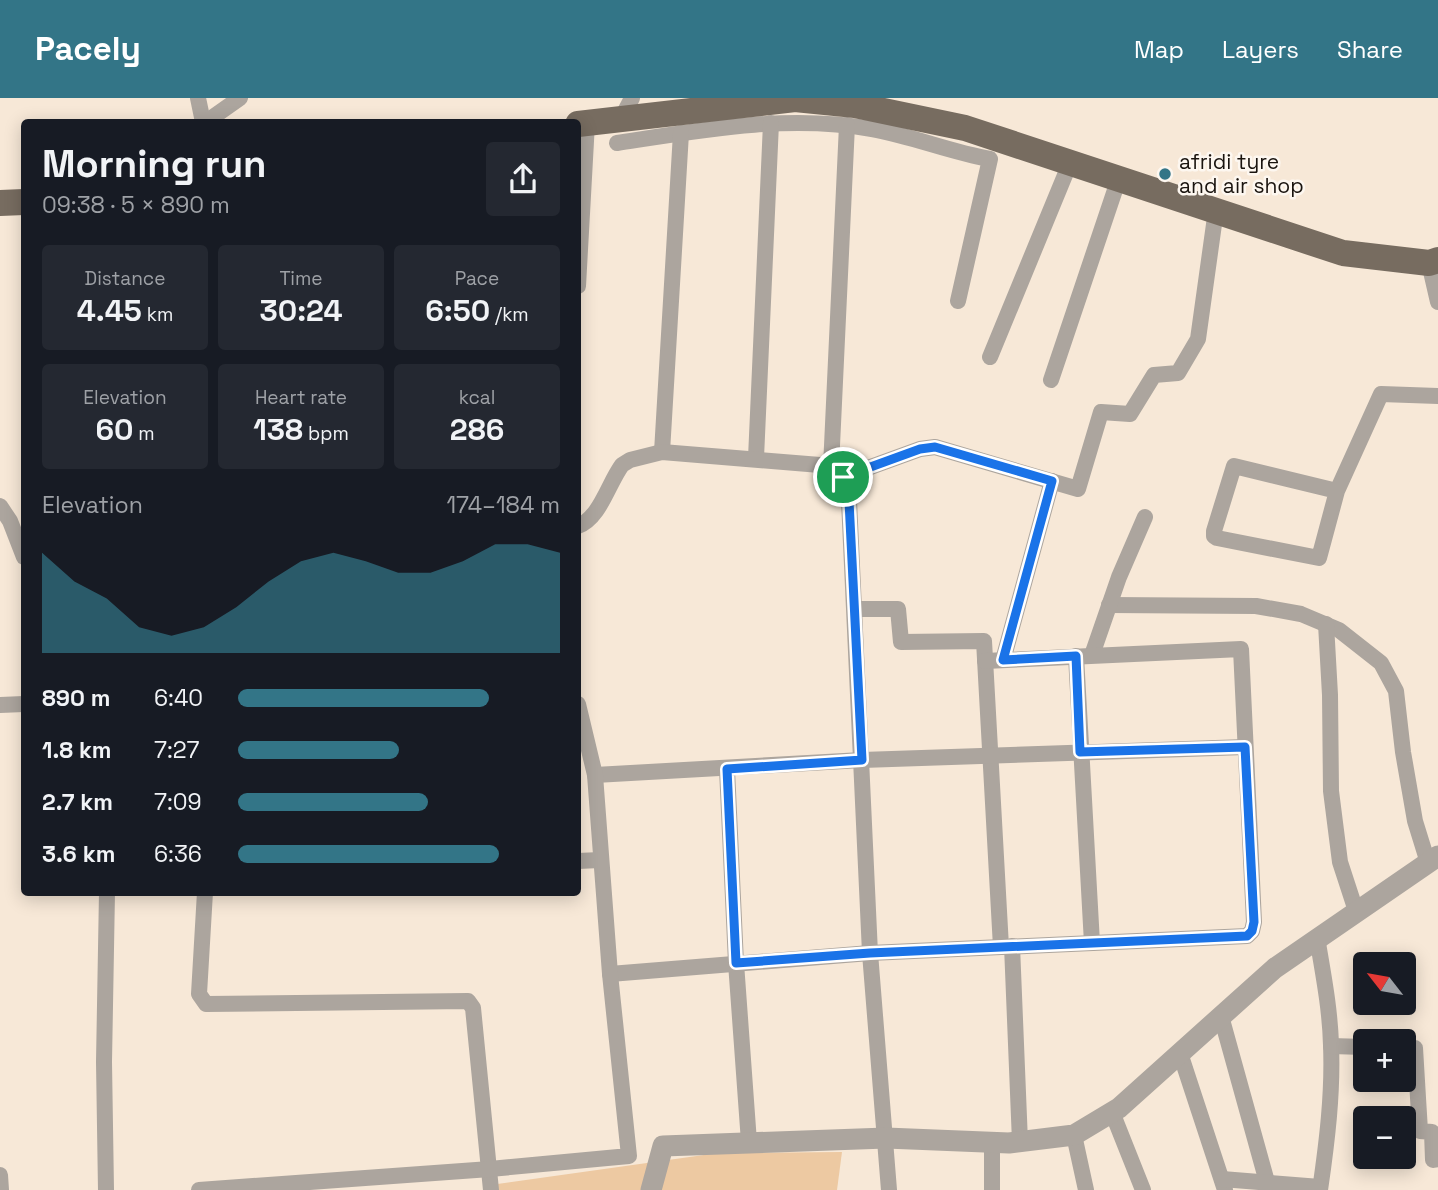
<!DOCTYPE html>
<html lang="en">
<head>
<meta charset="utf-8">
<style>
	body { margin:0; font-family:"Space Grotesk",sans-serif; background:#242831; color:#f1f3f6; height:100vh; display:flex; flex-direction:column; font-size:26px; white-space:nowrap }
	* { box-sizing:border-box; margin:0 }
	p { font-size:23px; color:#9ea1a6 }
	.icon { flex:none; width:38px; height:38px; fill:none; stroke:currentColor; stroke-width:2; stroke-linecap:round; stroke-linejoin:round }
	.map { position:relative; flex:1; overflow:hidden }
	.sheet { position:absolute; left:21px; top:21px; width:560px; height:777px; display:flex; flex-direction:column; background:#171b24; border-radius:7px; box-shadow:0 4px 18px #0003 }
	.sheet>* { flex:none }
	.needle { width:46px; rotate:301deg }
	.fabs { position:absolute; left:1353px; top:854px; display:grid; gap:14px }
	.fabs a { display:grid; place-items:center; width:63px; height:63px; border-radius:7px; background:#171b24; box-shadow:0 4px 18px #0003; font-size:35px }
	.pin { position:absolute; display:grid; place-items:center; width:60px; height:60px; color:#fff; margin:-30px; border:4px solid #fff; border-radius:50%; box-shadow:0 2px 7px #0007 }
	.round { display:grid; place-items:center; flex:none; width:74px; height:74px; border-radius:7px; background:#242831 }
	.summary { display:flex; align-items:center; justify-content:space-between; height:119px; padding:0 21px }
	h1 { font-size:38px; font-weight:800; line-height:52px }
	.figures { display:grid; grid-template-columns:repeat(3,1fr); gap:10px; height:119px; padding:7px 21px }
	.figures div { display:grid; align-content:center; border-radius:7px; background:#242831; text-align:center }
	.figures b { font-size:30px; font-weight:800 }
	.figures small { font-size:19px; font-weight:400 }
	.figures p { font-size:19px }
	.chart { height:196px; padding:14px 21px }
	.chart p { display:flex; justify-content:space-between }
	.chart svg { width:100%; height:126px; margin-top:7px; fill:#337587; opacity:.7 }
	ul { padding:0 21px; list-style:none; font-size:23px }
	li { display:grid; grid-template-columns:112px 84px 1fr; align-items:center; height:52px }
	li i { height:18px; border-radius:9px; background:#337587 }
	header { display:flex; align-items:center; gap:42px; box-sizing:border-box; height:98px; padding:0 35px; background:#337587; color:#fff }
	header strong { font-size:33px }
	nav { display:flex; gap:38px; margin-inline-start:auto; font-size:24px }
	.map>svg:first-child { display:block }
	.green { fill:#edc9a2 }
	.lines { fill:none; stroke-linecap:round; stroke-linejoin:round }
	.minor { stroke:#aca59e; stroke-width:16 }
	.tertiary { stroke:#aca59e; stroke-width:21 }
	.primary { stroke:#776c60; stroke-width:26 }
	.route-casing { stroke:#fff; stroke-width:14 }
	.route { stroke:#1a73e8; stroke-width:9 }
	.poi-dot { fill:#337587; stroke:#fdf7f0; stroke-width:2.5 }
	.labels { text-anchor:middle; stroke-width:5; stroke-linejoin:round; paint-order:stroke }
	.poi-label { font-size:21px; fill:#1a140f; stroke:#fdf7f0; text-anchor:start }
</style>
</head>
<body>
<header>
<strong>Pacely</strong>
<nav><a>Map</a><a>Layers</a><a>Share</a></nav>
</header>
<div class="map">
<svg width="1438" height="1092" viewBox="0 0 1438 1092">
	<rect width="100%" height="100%" fill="#f7e8d7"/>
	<polygon class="green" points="842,1054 837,1092 492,1092 490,1087 718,1055"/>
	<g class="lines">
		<g class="minor">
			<polyline points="198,0 203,24"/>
			<polyline points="620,23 632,0"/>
			<polyline points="206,24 240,0"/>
			<path d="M617 45C701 32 787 16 872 31 912 38 950 54 990 61L958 203"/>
			<polyline points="1429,165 1438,204"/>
			<polyline points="578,188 587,25"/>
			<polyline points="990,259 1070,65"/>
			<polyline points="1051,282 1119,80"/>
			<polyline points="662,354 681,35"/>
			<polyline points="756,360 771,25"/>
			<polyline points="831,369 847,27"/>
			<polyline points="843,379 920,351 935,349 1078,391 1101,314 1130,316 1154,277 1178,275 1198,241 1216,112"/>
			<polyline points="1337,393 1234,368 1214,433 1214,438 1217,440 1319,460 1337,393 1381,296 1438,298"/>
			<polyline points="0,408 10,423 24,459"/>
			<path d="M578 428C600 420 608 386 622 367L630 362 662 354 820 367C841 370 846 383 849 403L870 855 889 1092"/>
			<polyline points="1109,507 1256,508 1301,516 1339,532 1381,565 1396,593 1403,654 1415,723 1428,765"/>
			<polyline points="855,511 898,511 901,544 984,543 1001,849"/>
			<polyline points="1326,526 1330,597 1331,693 1340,764 1356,813"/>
			<polyline points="1092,557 1119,479 1145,419"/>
			<polyline points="1076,558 1092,845"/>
			<polyline points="1003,562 1052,383"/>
			<polyline points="0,607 24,606"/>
			<polyline points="727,671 736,865 749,1044"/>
			<polyline points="595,677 862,662 1245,649"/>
			<polyline points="578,763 600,762"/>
			<polyline points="205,794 199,896 206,906 468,903 473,910 491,1092"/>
			<path d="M1317 839C1323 875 1330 910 1331 947 1333 995 1327 1044 1320 1092"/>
			<polyline points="1012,848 1020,1044"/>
			<polyline points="610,876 870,855 1247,838 1252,833 1254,824 1241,551 985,563"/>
			<polyline points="1221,918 1267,1084"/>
			<polyline points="1331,948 1365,949"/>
			<polyline points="1404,950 1415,950 1420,1033 1432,1034 1433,1062 1438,1061"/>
			<polyline points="1180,955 1225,1092"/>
			<polyline points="1112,1014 1143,1092"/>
			<polyline points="1074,1037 1086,1092"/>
			<polyline points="992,1045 992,1092"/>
			<polyline points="0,1077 1,1092"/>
			<polyline points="1222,1081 1320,1089"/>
			<polyline points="106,1092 104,964 107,794"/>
			<polyline points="199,1092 490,1071 629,1058 610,876 595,677 578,606"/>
		</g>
		<polyline class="tertiary" points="651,1092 663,1048 886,1040 1009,1045 1074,1037 1119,1010 1275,870 1438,758"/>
		<g class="primary">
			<polyline points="578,26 795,1 855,7 965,30 1343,155 1429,165 1438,162"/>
			<polyline points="0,105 24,104"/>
		</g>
	</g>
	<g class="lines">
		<g class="route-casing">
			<polygon id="route" points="935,349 1052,383 1003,562 1076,558 1080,654 1245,649 1254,824 1252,833 1247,838 870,855 736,865 727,671 862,662 849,403 843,379 920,351"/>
		</g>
		<use href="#route" class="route"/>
	</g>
	<circle class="poi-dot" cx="1165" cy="76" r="7"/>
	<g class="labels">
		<g class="poi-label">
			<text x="1179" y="71">afridi tyre<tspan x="1179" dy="24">and air shop</tspan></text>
		</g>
	</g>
</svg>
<div class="fabs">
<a><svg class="needle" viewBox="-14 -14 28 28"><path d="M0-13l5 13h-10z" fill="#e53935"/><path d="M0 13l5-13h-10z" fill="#9ea1a6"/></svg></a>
<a>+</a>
<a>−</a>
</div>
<div class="pin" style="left:843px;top:379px;background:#1e9e55"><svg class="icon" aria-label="arrive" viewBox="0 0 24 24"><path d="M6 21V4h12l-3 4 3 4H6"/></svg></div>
<section class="sheet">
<div class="summary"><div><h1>Morning run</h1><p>09:38 · 5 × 890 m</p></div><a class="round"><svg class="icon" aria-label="share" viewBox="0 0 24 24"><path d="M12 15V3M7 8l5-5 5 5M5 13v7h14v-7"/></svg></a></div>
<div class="figures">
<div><p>Distance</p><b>4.45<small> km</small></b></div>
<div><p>Time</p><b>30:24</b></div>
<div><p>Pace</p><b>6:50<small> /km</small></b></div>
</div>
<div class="figures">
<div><p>Elevation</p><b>60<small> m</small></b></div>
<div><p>Heart rate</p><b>138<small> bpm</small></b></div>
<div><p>kcal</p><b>286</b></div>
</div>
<div class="chart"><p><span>Elevation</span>174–184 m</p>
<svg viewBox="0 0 160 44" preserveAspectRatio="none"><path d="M0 44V9L10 19L20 25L30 35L40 38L50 35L60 28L70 19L80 12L90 9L100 12L110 16L120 16L130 12L140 6L150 6L160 9V44z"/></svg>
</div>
<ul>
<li><b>890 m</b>6:40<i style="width:78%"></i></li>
<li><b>1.8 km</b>7:27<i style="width:50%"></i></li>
<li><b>2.7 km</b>7:09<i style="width:59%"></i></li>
<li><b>3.6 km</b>6:36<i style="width:81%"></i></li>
</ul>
</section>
</div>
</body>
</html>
